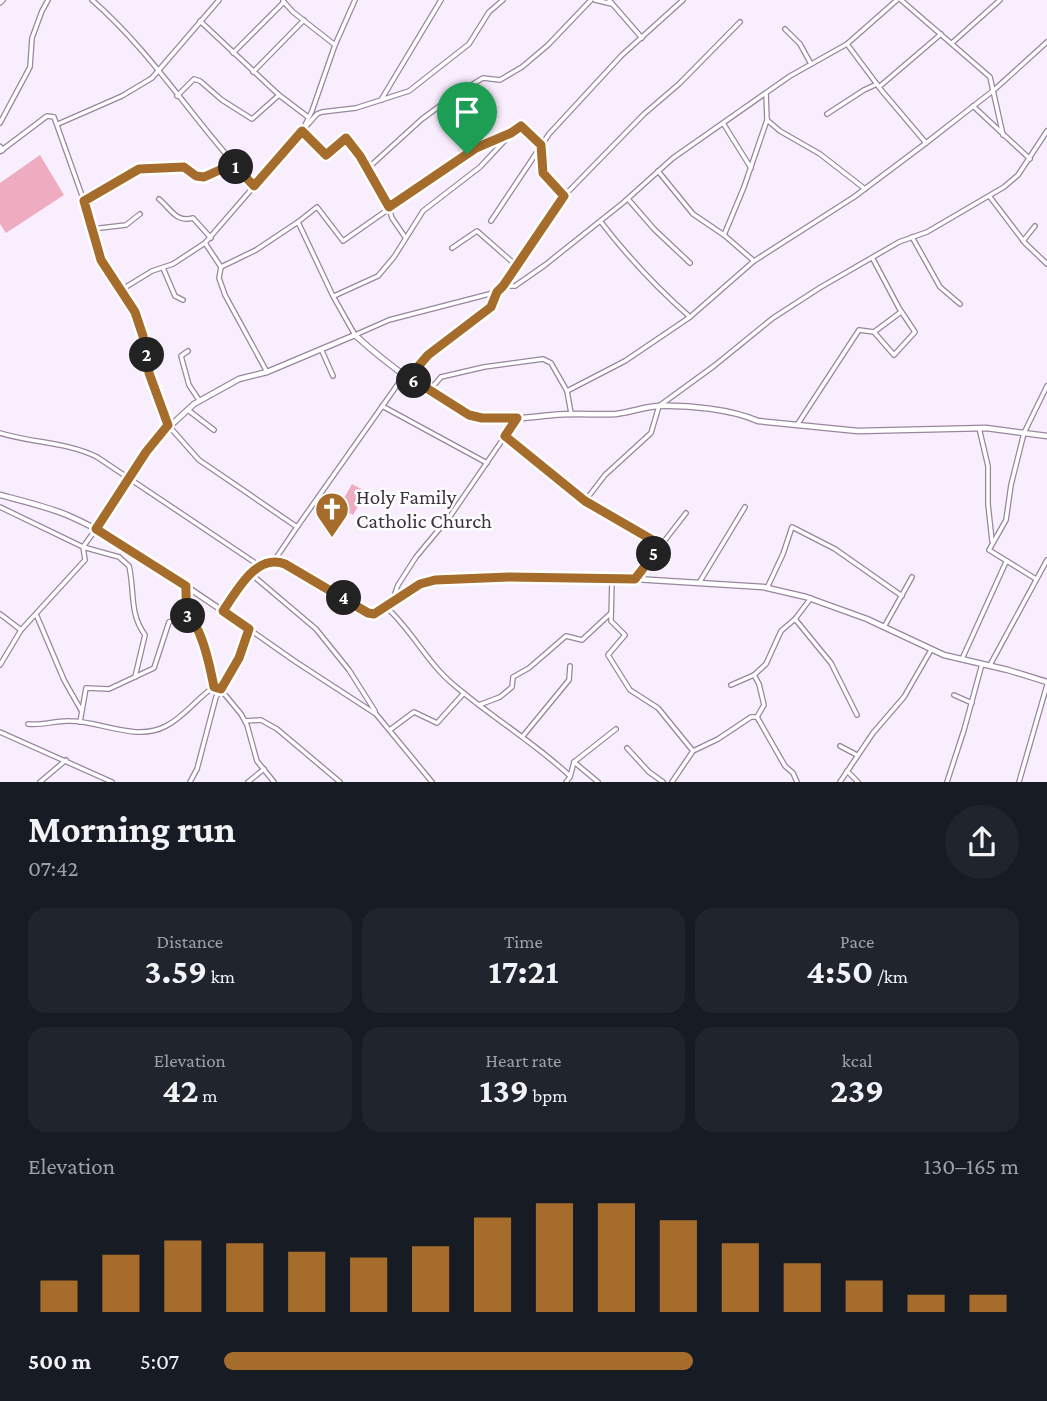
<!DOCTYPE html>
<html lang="en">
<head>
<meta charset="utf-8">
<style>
	body { margin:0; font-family:"Crimson Pro",serif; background:#20242c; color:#f1f3f6; height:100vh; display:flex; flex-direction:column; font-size:26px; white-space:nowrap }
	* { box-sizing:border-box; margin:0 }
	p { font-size:23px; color:#9ea1a6 }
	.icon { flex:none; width:38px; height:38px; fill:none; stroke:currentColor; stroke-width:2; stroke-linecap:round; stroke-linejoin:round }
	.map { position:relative; height:782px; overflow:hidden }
	.sheet { display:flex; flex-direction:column; background:#171b24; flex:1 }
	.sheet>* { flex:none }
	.pin { position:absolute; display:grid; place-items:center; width:60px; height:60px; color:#fff; margin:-72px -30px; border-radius:50% 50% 50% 0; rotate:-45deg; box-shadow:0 0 7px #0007 }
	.pin .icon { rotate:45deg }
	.km { position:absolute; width:35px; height:35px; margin:-18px; border-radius:50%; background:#222; color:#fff; font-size:19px; line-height:35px; text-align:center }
	.round { display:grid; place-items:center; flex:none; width:74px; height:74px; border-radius:37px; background:#20242c }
	.summary { display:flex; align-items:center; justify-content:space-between; height:119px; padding:0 28px }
	h1 { font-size:38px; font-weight:700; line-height:52px }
	.figures { display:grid; grid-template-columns:repeat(3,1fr); gap:10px; height:119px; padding:7px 28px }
	.figures div { display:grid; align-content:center; border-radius:18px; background:#20242c; text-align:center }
	.figures b { font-size:35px; font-weight:700 }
	.figures small { font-size:19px; font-weight:400 }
	.figures p { font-size:19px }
	.chart { height:196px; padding:14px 28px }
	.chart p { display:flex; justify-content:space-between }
	.chart svg { width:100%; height:126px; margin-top:7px; stroke:#a66c2c; stroke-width:6 }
	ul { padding:0 28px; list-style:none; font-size:23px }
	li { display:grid; grid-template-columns:112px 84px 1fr; align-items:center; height:52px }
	li i { height:18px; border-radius:9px; background:#a66c2c }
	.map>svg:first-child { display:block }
	.green { fill:#eeacc0 }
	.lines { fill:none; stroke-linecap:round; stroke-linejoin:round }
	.minor-casing { stroke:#97869e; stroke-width:6 }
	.tertiary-casing { stroke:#97869e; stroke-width:7 }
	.minor { stroke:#fff; stroke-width:3.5 }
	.tertiary { stroke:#fff; stroke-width:4.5 }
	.route-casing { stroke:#fff; stroke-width:14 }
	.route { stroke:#a66c2c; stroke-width:9 }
	.labels { text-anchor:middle; stroke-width:5; stroke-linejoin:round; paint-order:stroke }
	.poi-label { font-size:21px; fill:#3b343e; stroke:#fff; text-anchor:start }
</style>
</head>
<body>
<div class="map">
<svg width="1047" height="782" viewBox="0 0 1047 782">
	<rect width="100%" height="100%" fill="#f9eefe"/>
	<g class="green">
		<polygon points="40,155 64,195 6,233 0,224 0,183"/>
		<polygon points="352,484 367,492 353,515 339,507"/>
	</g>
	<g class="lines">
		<g class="minor-casing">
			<g id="minor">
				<path d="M92 0C154 54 197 126 254 186"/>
				<polyline points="595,0 612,4"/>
				<polyline points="609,0 642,38"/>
				<polyline points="901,0 990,77 1003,135"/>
				<polyline points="283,1 293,12 335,45"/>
				<polyline points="0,3 3,0"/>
				<polyline points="200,21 279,95 308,117"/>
				<polyline points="785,29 800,44 811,64"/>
				<polyline points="952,43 1000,0"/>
				<polyline points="847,44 882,91 926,143"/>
				<polyline points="233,53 284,2"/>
				<polyline points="253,72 304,20"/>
				<polyline points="879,87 941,34"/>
				<polyline points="766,93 767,120 780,131 820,154 865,189"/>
				<polyline points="177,96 194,79 200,81 222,100 252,119 279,95"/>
				<polyline points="381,100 441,0"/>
				<polyline points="973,106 1030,159"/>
				<polyline points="827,114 864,90 877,84"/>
				<polyline points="0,123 30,67 32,38 42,11 48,0"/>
				<polyline points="723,123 751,168"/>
				<polyline points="58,124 122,96 152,78 219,0"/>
				<polyline points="2,150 47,116 54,117 84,201 101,260 135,312 143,336 149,373 168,425 199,460 297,527 274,561"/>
				<polyline points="367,169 422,119 456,94 483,78 500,80 522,67 548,45 591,0"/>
				<polyline points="658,171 693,214 724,235 754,261"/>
				<polyline points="990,197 1025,243 1047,264"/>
				<path d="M159 199C171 209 176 223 193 218L211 238"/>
				<polyline points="628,199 654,229 690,263"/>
				<polyline points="84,201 139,169 184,167 196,176 204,177 233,164"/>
				<polyline points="491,221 549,134 622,55 683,0"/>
				<polyline points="298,222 317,207 343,241 476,148 511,133 521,126 541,145 543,173 564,196"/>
				<path d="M601 222C628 257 657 288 690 317"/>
				<polyline points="92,229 126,225 140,214"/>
				<polyline points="724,235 744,187 767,120"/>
				<polyline points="405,237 392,218 386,199 346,138 326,155 302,131 317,114 322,112 356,108 409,91 469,44 489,12 503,0"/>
				<polyline points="912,237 940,287 960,304"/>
				<polyline points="1023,241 1035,226"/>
				<polyline points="452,248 477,231 517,266"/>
				<polyline points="221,267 256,250 298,222 333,296 355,335 389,320 497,292 503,286 564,196 644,114 679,84 740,22"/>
				<polyline points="163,268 175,296 183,300"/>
				<polyline points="503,286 515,286 545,265 624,202 673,158 790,76 847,44 897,0"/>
				<polyline points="121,290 152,271 173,264 205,243"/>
				<polyline points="334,296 378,276 394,257 423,211 480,167 510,135"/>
				<polyline points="874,332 901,312"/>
				<polyline points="188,351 181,356 189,385 199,400"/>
				<polyline points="322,351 333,376"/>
				<polyline points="267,372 225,295 219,278 221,267 205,243 302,131 312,111 335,45 355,0"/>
				<polyline points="409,377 428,355 491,307 497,292"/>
				<polyline points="429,391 441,377 484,367 543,359 551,363 567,391"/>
				<polyline points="382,406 487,463"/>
				<polyline points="188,410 214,430"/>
				<polyline points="571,413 567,391 625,361 690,317 754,261 854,197 926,143 994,90 1047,42"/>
				<polyline points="797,425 859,330 874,332 894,355 915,332 899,308 873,259"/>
				<polyline points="979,428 988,466 988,504 992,541"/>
				<path d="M0 433C32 443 67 442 97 457L260 566"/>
				<polyline points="505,436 585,501 661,545"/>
				<polyline points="585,501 605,475 651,433 659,406 714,366 773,318 821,287 899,242 927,232 1004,187 1018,175 1047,131"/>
				<polyline points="0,507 83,547 96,529"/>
				<polyline points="297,527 405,374"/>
				<polyline points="251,574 316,629 349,670 375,711"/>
				<polyline points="612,579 611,621 625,635 608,655 630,690 658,708 693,751"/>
				<polyline points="635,579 686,513"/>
				<polyline points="1036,579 989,550 1006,520 1011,485 1024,433 1047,386"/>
				<polyline points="699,583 745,507"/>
				<polyline points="767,588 783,554 792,527 835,549 902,596"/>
				<polyline points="811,598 795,619 831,663 857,715"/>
				<polyline points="396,599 395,593 398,585 416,557 451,515 516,420"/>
				<path d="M386 607C412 630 427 663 454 685 491 717 534 742 570 776"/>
				<polyline points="223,611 296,662 376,714 432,782"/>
				<polyline points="0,614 21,630"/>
				<polyline points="36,614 64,680 81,710"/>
				<polyline points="188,615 203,640 214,687"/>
				<polyline points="884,627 912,577"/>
				<polyline points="962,659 1006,562"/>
				<path d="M0 665 21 630 85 560 83 547 119 557 129 566C135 592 129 613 145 635L135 677"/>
				<polyline points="990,665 1047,560"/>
				<polyline points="754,675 766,664 781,631 795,619"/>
				<polyline points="731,685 754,675 759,684 764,705 757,717"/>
				<polyline points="954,695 972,703"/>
				<polyline points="479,705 500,697 512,687 513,677 529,668 566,636 582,640 611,613"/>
				<polyline points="245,721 261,720 277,729 340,782"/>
				<polyline points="80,722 86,688 109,689 154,668 169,622 188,615 185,603 186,586"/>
				<path d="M28 724C42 726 56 720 70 721 101 721 136 742 166 726 186 716 198 696 217 685L241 714 247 725 257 761 274 782"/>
				<polyline points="391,729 414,712 437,723 464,693"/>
				<polyline points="0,732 112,782"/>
				<polyline points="523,736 569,680 570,666"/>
				<polyline points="840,746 857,755"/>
				<polyline points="627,748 649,772 663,782"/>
				<polyline points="574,762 598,782"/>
				<polyline points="847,771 858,782"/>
				<polyline points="40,782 66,760"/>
				<polyline points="190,782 197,769 216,697 236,665 249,629"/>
				<polyline points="248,782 264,769"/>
				<polyline points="566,782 570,777 574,762 616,729"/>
				<polyline points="672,782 693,751 718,739 751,717 757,717 785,766 793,773 797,782"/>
				<polyline points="840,782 873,733 904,697 931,650"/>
				<polyline points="947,782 964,730 982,664"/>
				<polyline points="1019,782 1047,685"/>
			</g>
		</g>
		<g class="tertiary-casing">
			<g id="tertiary">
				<polyline points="0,147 2,150 0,151"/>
				<path d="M0 495C23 501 45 506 67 515 123 539 172 578 223 611 238 590 257 552 287 565L373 614 420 584 435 580 509 577 635 579 763 587 806 597 867 619 944 655 1008 670 1047 682"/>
				<path d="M96 529 155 440 194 404 239 379 267 372 355 335C381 359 440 405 473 416 494 423 531 417 553 415 574 413 595 415 616 414 631 412 644 407 658 406 688 405 731 409 758 421L858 431 986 428 1047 436"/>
			</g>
		</g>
		<use href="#minor" class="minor"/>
		<use href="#tertiary" class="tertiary"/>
	</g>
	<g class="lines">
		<g class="route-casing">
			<path id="route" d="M521 126 541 145 543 173 564 196 503 286 497 292 491 307 428 355 409 377 469 415 482 418H517L505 436 585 501 661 545 635 579 509 577 435 580 420 584 374 614 368 613 285 564C256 553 237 591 223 611L249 629 239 658 221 689 214 687C211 672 208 657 203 643 195 617 185 619 186 586L96 529 146 452 168 425 149 373 143 336 135 312 101 260 84 201 139 169 184 167 196 176 204 177 233 164 254 186 302 131 326 155 346 138 360 156 389 207 476 148 511 133Z"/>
		</g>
		<use href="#route" class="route"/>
	</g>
	<defs>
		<g id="church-pin" transform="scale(1.75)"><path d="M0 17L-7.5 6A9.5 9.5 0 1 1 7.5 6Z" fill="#a66c2c" stroke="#fff"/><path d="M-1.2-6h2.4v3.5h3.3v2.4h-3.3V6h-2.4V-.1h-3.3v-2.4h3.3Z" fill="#fff"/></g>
	</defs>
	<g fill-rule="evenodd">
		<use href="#church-pin" x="332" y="509"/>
	</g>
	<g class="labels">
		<g class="poi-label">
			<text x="356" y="504">Holy Family<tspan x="356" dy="24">Catholic Church</tspan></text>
		</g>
	</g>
</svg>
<div class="pin" style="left:467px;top:154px;background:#1e9e55"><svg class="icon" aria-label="arrive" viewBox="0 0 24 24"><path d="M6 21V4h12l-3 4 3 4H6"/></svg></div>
<b class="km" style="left:236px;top:167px">1</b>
<b class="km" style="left:147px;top:355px">2</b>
<b class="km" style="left:188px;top:616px">3</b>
<b class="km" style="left:344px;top:598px">4</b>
<b class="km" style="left:654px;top:554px">5</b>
<b class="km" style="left:414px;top:381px">6</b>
</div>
<section class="sheet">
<div class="summary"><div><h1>Morning run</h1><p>07:42</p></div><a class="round"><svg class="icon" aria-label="share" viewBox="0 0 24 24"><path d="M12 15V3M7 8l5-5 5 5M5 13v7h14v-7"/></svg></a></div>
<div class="figures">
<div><p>Distance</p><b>3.59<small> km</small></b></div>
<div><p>Time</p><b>17:21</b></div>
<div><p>Pace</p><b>4:50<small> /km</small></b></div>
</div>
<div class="figures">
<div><p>Elevation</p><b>42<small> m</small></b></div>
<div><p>Heart rate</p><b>139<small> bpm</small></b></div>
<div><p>kcal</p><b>239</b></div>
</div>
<div class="chart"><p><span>Elevation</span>130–165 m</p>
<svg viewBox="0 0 160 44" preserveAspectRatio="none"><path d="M5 44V33M15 44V24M25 44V19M35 44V20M45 44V23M55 44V25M65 44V21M75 44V11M85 44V6M95 44V6M105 44V12M115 44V20M125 44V27M135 44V33M145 44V38M155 44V38"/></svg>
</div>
<ul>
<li><b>500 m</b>5:07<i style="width:59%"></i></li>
</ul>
</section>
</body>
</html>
